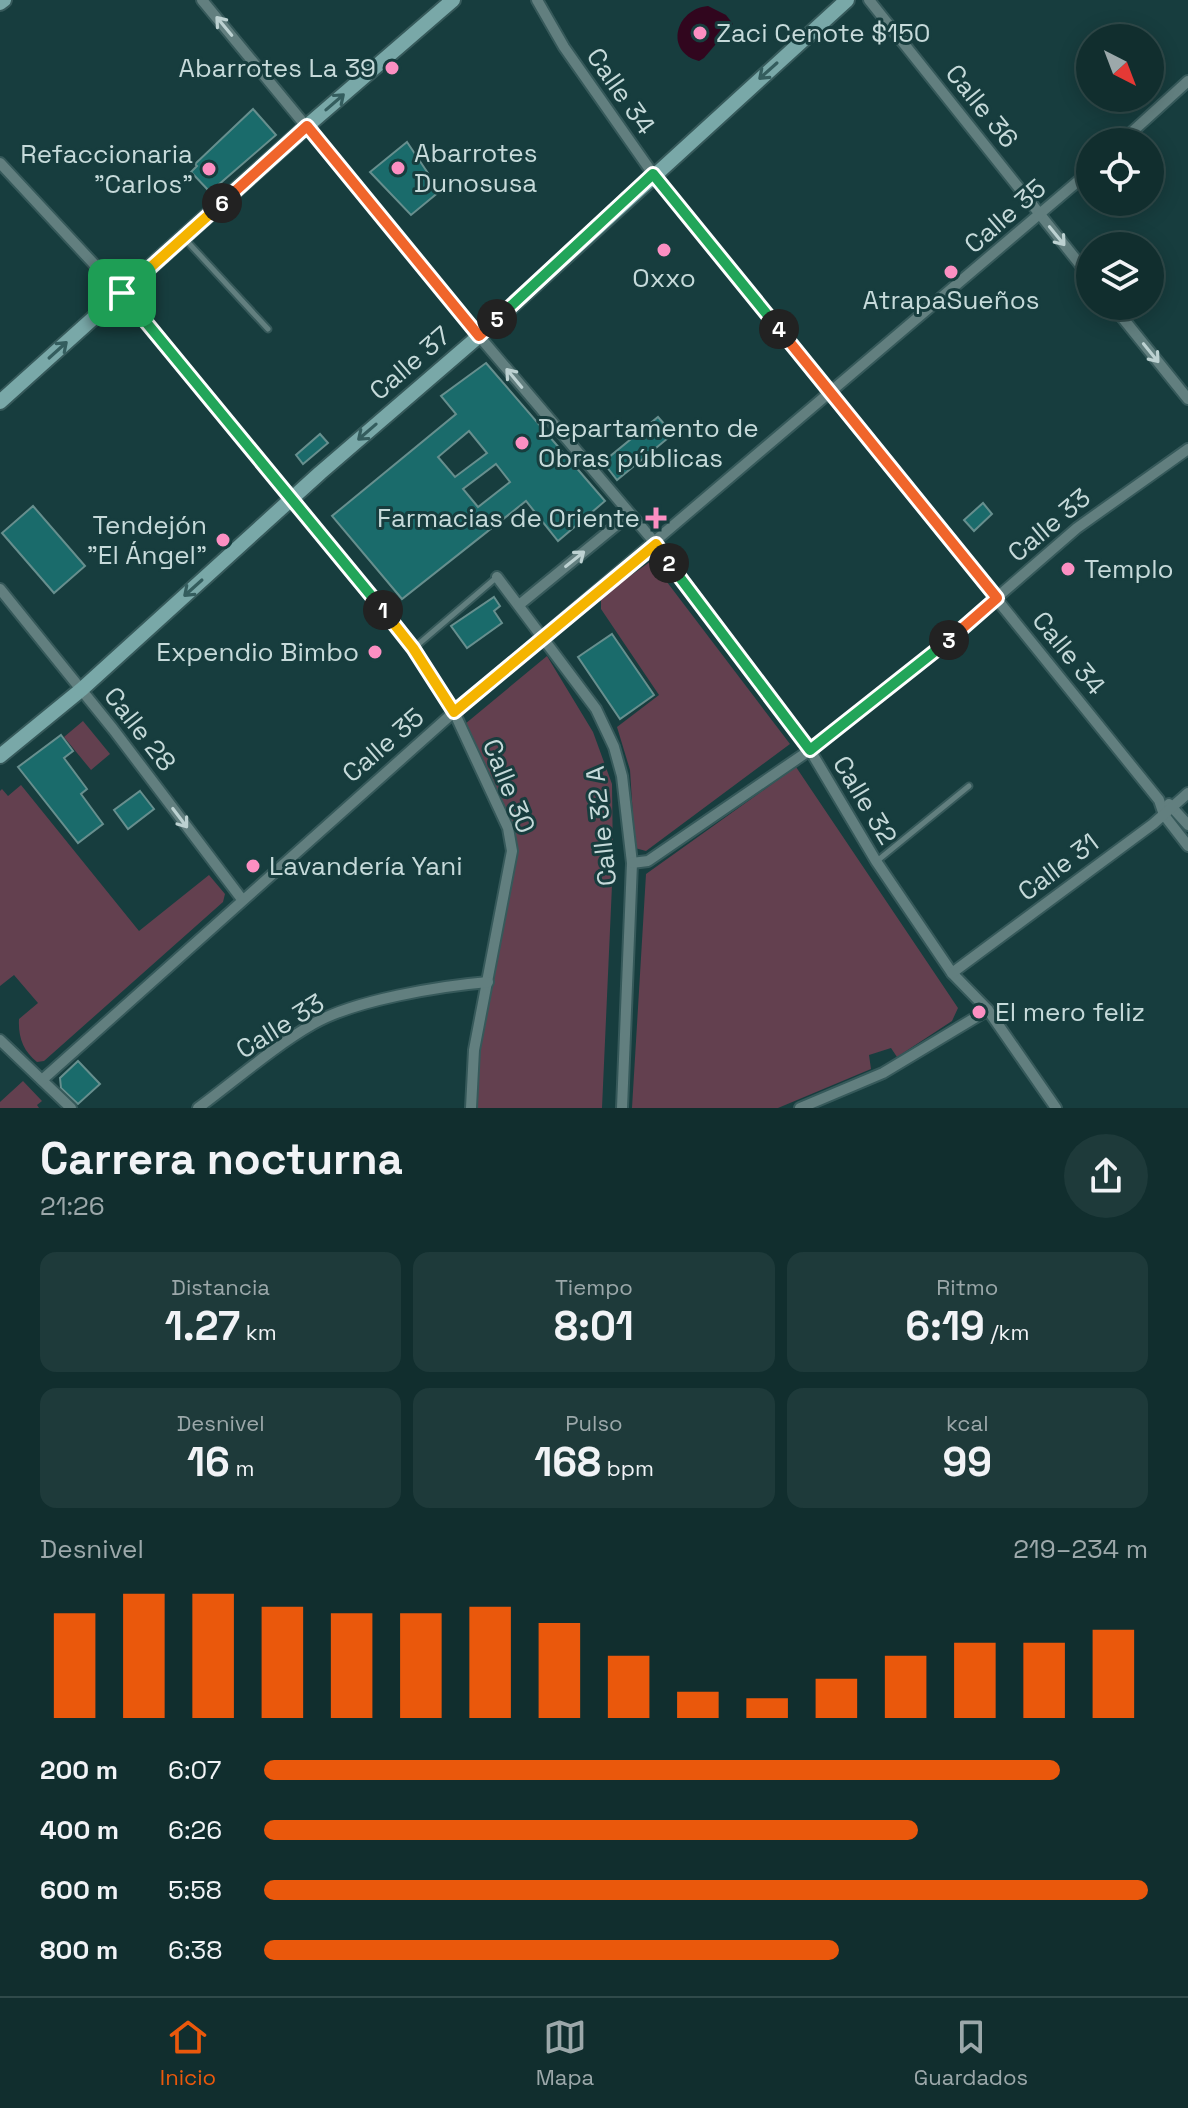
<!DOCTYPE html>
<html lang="es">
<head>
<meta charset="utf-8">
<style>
	body { margin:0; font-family:"Space Grotesk",sans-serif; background:#1e3a3a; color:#f1f3f6; height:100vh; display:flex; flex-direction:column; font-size:30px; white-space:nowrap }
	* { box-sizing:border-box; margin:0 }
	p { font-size:26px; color:#9ca8aa }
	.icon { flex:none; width:44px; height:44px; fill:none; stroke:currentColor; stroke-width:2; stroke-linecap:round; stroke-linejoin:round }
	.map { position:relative; height:1108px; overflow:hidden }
	.sheet { display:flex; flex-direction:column; background:#112e2e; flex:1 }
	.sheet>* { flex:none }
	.needle { width:52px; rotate:138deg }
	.controls { position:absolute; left:1076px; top:24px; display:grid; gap:16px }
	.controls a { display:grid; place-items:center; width:88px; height:88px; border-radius:50%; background:#112e2e; box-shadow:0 4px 20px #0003,0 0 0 2px #304a4a; font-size:40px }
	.pin { position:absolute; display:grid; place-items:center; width:68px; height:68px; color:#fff; margin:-34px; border-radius:16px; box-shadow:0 4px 12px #0006 }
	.km { position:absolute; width:40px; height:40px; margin:-20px; border-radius:50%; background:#222; color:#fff; font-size:22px; line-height:40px; text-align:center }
	.round { display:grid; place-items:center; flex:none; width:84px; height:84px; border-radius:42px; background:#1e3a3a }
	.summary { display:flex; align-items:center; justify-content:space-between; height:136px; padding:0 40px }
	h1 { font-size:44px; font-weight:800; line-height:60px }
	.figures { display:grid; grid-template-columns:repeat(3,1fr); gap:12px; height:136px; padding:8px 40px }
	.figures div { display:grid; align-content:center; border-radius:16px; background:#1e3a3a; text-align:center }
	.figures b { font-size:40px; font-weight:800 }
	.figures small { font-size:22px; font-weight:400 }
	.figures p { font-size:22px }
	.chart { height:224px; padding:16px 40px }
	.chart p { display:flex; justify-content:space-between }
	.chart svg { width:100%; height:144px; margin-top:8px; stroke:#ea580c; stroke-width:6 }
	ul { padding:0 40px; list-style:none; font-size:26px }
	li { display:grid; grid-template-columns:128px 96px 1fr; align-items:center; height:60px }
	li i { height:20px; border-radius:10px; background:#ea580c }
	.tab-bar { display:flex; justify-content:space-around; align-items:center; height:112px; border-top:2px solid #304a4a; background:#112e2e; font-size:22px; color:#9ca8aa }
	.tab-bar a { display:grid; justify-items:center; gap:4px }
	.tab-bar .active { color:#ea580c }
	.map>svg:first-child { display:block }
	.green { fill:#63404f }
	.water { fill:#31061e }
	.building { fill:#1a6b6b; stroke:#678f8e; stroke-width:2; fill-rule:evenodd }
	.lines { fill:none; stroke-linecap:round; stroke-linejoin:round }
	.lane-casing { stroke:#36595a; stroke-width:9 }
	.street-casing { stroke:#36595a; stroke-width:14 }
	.secondary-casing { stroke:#36595a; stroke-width:18 }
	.lane { stroke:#627f7f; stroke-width:5 }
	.street { stroke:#627f7f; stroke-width:10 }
	.secondary { stroke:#79a8a8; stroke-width:14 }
	.oneway { stroke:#bcd1d1 }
	.oneway2 { stroke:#345d5e }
	.split-1-casing { stroke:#fff; stroke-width:16 }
	.split-2-casing { stroke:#fff; stroke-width:16 }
	.split-3-casing { stroke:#fff; stroke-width:16 }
	.split-4-casing { stroke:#fff; stroke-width:16 }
	.split-5-casing { stroke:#fff; stroke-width:16 }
	.split-6-casing { stroke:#fff; stroke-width:16 }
	.split-7-casing { stroke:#fff; stroke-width:16 }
	.split-1 { stroke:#22a559; stroke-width:10 }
	.split-2 { stroke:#f5b400; stroke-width:10 }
	.split-3 { stroke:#22a559; stroke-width:10 }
	.split-4 { stroke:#f0652b; stroke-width:10 }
	.split-5 { stroke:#22a559; stroke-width:10 }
	.split-6 { stroke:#f0652b; stroke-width:10 }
	.split-7 { stroke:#f5b400; stroke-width:10 }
	.poi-dot { fill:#fc8fc2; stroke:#173d3e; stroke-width:3 }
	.labels { text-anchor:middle; stroke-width:6; stroke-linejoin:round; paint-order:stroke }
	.poi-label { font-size:26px; fill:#c6dada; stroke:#173d3e; text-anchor:start }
	.street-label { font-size:26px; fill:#c6dada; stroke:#173d3e }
</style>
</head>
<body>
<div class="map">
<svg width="1188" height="1108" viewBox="0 0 1188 1108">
	<rect width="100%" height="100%" fill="#173d3e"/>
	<g class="green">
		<polygon points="651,561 790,744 646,851 635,848 630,770 617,727 659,695 601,609 601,597"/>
		<polygon points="547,656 593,732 612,784 613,863 602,1108 476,1108 478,1040 517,854 514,825 465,724"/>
		<polygon points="83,721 110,754 91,770 64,737"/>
		<polygon points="796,767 958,1008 952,1021 897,1057 891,1048 869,1055 871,1069 778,1108 632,1108 646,874"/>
		<path d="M21 785 139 931 209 875 225 894 223 902 44 1061 37 1062C23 1051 18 1037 19 1019L38 1003 14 975 0 986V791L2 789 8 796Z"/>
		<polygon points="23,1081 42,1101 37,1105 39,1108 0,1108 0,1102"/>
	</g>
	<path class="water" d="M708 6 726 15 733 24 704 58 699 61C664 52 675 9 708 6Z"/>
	<g class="building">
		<polygon points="253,109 276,135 210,192 191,172 197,166 195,164"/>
		<polygon points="407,142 440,191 411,215 370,172"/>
		<path d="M486 363 605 501 558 541 526 501 402 599 332 516 456 414 441 396ZM469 431 487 453 455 477 438 457ZM496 464 510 482 478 507 463 489Z"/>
		<polygon points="658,417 673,434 617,480 603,462"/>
		<polygon points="320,434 328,443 303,464 296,455"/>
		<polygon points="983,503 992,514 974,531 964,520"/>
		<polygon points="33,506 85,566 54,593 2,533"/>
		<polygon points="494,597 500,606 494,611 502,623 467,648 451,626"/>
		<polygon points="612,634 654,695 620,719 578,657"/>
		<polygon points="61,735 73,751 64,758 87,789 81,794 103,824 78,843 18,767"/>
		<polygon points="140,791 154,809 128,829 114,810"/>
		<polygon points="78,1061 100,1084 78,1104 61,1088 60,1078"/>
	</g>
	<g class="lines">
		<g class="lane-casing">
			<g id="lane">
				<polyline points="185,239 268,329"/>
				<polyline points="414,648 497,577"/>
				<polyline points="877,861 969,786"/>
			</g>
		</g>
		<g class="street-casing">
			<g id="street">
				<polyline points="202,0 479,336 656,544 810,750 876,861 952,973 988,1010 1056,1108"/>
				<polyline points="537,0 564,47 653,174 1159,800 1164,815 1188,846"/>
				<polyline points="869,0 1090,277"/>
				<polyline points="1121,142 1188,81"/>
				<polyline points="0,163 133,306 413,648 454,712 508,828 512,851 474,1050 471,1108"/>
				<polyline points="1113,306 1188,399"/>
				<polyline points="497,577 596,709 614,747 622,776 632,863 622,1108"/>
				<polyline points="0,589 113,729 241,898"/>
				<polyline points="519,605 630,514"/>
				<polyline points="1169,804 1188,825"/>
				<polyline points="632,863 648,861 810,750 918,666 1077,528 1188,449"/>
				<polyline points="952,973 1153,824 1188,793"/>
				<polyline points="0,1040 71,1108"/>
				<polyline points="42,1080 454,712 1090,171"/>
				<path d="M198 1108C236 1080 273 1047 313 1024 354 1000 441 986 488 982"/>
				<polyline points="800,1108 883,1073 988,1010"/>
			</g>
		</g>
		<g class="secondary-casing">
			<g id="secondary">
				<polyline points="0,3 4,0"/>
				<polyline points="0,402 307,126 453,0"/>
				<polyline points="0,756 82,689 320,473 479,336 847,0"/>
			</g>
		</g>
		<use href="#lane" class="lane"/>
		<use href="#street" class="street"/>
		<use href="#secondary" class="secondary"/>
	</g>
	<defs><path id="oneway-shaft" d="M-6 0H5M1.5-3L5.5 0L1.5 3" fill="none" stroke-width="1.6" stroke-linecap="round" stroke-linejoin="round" transform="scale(2)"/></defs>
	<g class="oneway">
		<use href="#oneway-shaft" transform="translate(224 26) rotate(-130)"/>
		<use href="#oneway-shaft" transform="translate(1057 236) rotate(51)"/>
		<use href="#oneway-shaft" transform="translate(1151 353) rotate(51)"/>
		<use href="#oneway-shaft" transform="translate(514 378) rotate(-130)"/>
		<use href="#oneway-shaft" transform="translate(575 559) rotate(-39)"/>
		<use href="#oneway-shaft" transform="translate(180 818) rotate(53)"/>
	</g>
	<g class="oneway2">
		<use href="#oneway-shaft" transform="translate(768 71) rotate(138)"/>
		<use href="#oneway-shaft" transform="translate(335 102) rotate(-41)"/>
		<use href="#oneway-shaft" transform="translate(58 350) rotate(-42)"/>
		<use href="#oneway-shaft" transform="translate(367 432) rotate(139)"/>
		<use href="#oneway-shaft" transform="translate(193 588) rotate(138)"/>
	</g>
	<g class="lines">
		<g class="split-1-casing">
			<polyline id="split-1" points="122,293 383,610"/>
		</g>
		<g class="split-2-casing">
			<polyline id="split-2" points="383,610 413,648 454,712 656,544 669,563"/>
		</g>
		<g class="split-3-casing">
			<polyline id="split-3" points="669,563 810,750 949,640"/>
		</g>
		<g class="split-4-casing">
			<polyline id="split-4" points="779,329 997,598 949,640"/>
		</g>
		<g class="split-5-casing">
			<polyline id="split-5" points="497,319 653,174 779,329"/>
		</g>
		<g class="split-6-casing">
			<polyline id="split-6" points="222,203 307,126 479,336 497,319"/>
		</g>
		<g class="split-7-casing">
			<polyline id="split-7" points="122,293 222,203"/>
		</g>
		<use href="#split-1" class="split-1"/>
		<use href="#split-2" class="split-2"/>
		<use href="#split-3" class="split-3"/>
		<use href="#split-4" class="split-4"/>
		<use href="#split-5" class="split-5"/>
		<use href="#split-6" class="split-6"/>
		<use href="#split-7" class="split-7"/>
	</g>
	<g class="poi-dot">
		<circle cx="700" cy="33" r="8"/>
		<circle cx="392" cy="68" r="8"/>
		<circle cx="398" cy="168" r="8"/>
		<circle cx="209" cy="169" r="8"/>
		<circle cx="664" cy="250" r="8"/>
		<circle cx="951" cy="272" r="8"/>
		<circle cx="522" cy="443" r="8"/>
		<path d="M652 506h8v8h8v8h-8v8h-8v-8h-8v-8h8z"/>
		<circle cx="223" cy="540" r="8"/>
		<circle cx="1068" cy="569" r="8"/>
		<circle cx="375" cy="652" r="8"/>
		<circle cx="253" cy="866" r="8"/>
		<circle cx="979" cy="1012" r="8"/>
	</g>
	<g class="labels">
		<g class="poi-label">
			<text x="716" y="42">Zaci Cenote $150</text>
			<text x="376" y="77" text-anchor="end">Abarrotes La 39</text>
			<text x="414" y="162">Abarrotes<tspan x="414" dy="30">Dunosusa</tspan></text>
			<text x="193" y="163" text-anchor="end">Refaccionaria<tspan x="193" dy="30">"Carlos"</tspan></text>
			<text x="664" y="287" text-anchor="middle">Oxxo</text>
			<text x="951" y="309" text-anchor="middle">AtrapaSueños</text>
			<text x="538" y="437">Departamento de<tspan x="538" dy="30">Obras públicas</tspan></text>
			<text x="640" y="527" text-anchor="end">Farmacias de Oriente</text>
			<text x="207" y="534" text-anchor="end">Tendejón<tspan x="207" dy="30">"El Ángel"</tspan></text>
			<text x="1084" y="578">Templo</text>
			<text x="359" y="661" text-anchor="end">Expendio Bimbo</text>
			<text x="269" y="875">Lavandería Yani</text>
			<text x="995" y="1021">El mero feliz</text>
		</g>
		<g class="street-label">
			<text transform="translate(621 91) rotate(55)" y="9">Calle 34</text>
			<text transform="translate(982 106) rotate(51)" y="9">Calle 36</text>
			<text transform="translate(1005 216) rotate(-41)" y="9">Calle 35</text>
			<text transform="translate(410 363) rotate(-41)" y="9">Calle 37</text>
			<text transform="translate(1049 525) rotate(-40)" y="9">Calle 33</text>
			<text transform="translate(1069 653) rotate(51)" y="9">Calle 34</text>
			<text transform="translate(140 729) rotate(52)" y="9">Calle 28</text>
			<text transform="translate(383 745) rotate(-41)" y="9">Calle 35</text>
			<text transform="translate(509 786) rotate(68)" y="9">Calle 30</text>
			<text transform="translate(865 800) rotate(59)" y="9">Calle 32</text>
			<text transform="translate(601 826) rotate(-96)" y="9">Calle 32 A</text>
			<text transform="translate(1058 867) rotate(-37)" y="9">Calle 31</text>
			<text transform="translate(280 1026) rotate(-32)" y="9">Calle 33</text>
		</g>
	</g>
</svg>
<div class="controls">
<a><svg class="needle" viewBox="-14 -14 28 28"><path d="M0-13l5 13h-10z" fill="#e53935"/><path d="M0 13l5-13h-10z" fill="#9ca8aa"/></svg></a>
<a><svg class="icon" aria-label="locate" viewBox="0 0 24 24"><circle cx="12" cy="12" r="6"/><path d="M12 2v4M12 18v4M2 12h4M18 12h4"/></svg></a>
<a><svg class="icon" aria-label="layers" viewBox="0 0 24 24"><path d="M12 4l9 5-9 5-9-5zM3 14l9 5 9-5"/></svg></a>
</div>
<div class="pin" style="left:122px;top:293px;background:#1e9e55"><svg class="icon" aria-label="arrive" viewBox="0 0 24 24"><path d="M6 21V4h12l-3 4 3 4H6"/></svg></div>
<b class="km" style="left:383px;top:610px">1</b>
<b class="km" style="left:669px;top:563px">2</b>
<b class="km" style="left:949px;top:640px">3</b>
<b class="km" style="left:779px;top:329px">4</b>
<b class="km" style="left:497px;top:319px">5</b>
<b class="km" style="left:222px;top:203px">6</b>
</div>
<section class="sheet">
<div class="summary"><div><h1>Carrera nocturna</h1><p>21:26</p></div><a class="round"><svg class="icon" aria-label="share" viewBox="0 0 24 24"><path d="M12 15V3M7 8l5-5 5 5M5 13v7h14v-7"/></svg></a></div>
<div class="figures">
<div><p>Distancia</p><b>1.27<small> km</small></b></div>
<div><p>Tiempo</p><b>8:01</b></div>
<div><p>Ritmo</p><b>6:19<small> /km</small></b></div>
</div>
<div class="figures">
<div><p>Desnivel</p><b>16<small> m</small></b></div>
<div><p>Pulso</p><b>168<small> bpm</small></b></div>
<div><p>kcal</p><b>99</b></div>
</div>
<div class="chart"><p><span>Desnivel</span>219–234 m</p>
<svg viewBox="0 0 160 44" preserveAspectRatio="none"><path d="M5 44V12M15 44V6M25 44V6M35 44V10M45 44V12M55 44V12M65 44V10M75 44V15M85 44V25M95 44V36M105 44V38M115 44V32M125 44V25M135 44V21M145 44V21M155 44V17"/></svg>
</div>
<ul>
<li><b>200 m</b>6:07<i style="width:90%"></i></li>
<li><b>400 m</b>6:26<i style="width:74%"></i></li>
<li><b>600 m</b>5:58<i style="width:100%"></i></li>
<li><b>800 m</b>6:38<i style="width:65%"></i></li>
</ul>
</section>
<nav class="tab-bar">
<a class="active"><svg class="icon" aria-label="home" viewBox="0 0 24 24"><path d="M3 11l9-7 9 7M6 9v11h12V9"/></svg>Inicio</a>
<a><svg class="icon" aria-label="map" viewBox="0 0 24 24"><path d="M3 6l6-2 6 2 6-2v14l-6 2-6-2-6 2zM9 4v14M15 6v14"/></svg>Mapa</a>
<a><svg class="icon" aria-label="saved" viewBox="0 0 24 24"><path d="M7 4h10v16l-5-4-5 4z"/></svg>Guardados</a>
</nav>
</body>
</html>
